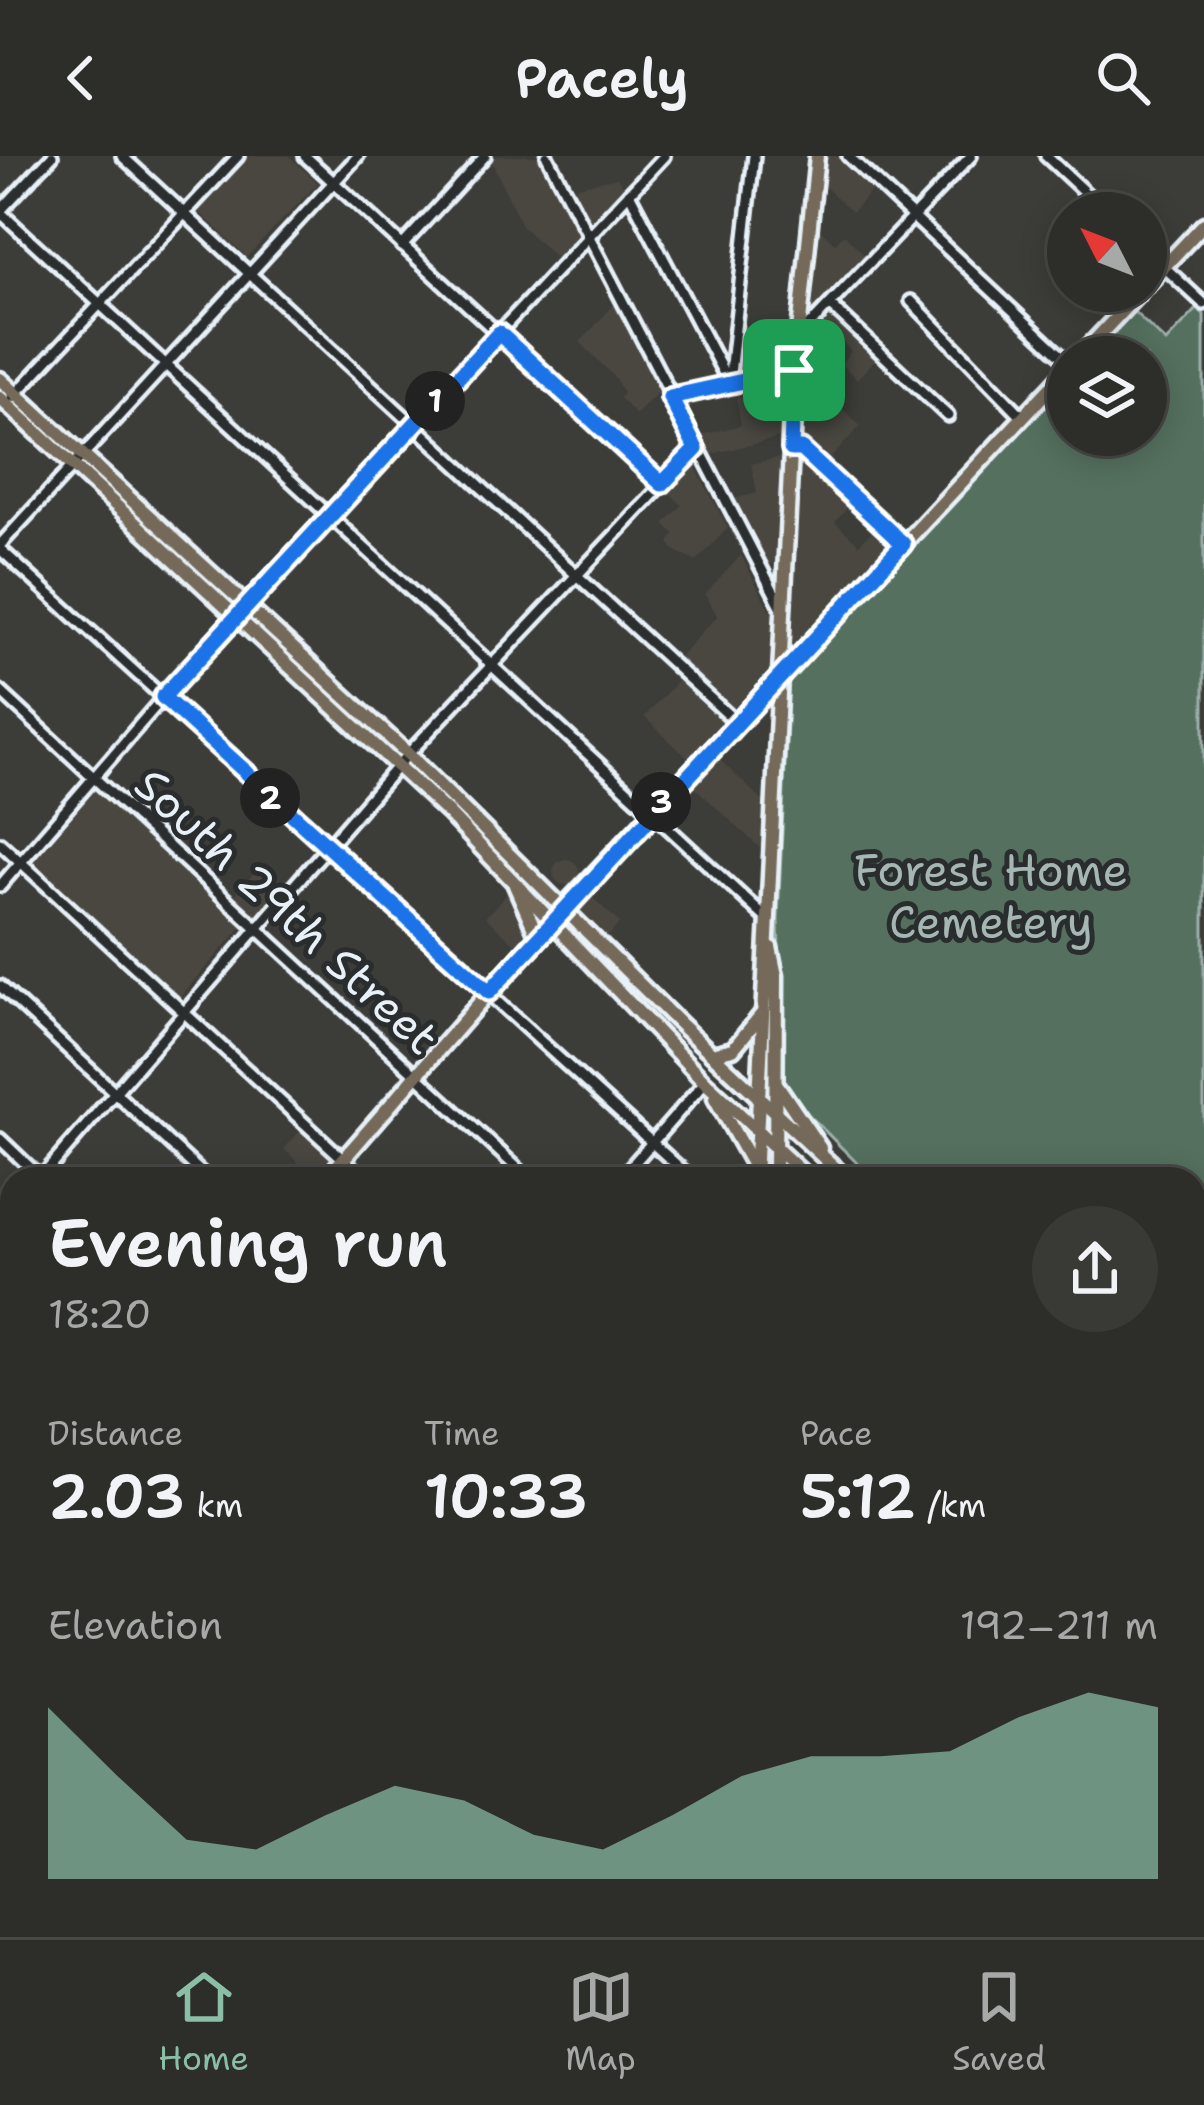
<!DOCTYPE html>
<html lang="en">
<head>
<meta charset="utf-8">
<style>
	body { margin:0; font-family:"Shantell Sans",sans-serif; background:#393936; color:#f1f3f6; height:100vh; display:flex; flex-direction:column; font-size:45px; white-space:nowrap }
	* { box-sizing:border-box; margin:0 }
	p { font-size:39px; color:#a7a8a8 }
	.icon { flex:none; width:66px; height:66px; fill:none; stroke:currentColor; stroke-width:2; stroke-linecap:round; stroke-linejoin:round }
	.map { position:relative; flex:1; overflow:hidden }
	.sheet { position:absolute; left:0px; top:1011px; width:1206px; height:771px; display:flex; flex-direction:column; background:#2d2d2a; border-radius:36px 36px 0 0; box-shadow:0 6px 30px #0003,0 0 0 3px #484947 }
	.sheet>* { flex:none }
	.needle { width:78px; rotate:312deg }
	.tools { position:absolute; left:1047px; top:36px; display:grid; gap:24px }
	.tools a { display:grid; place-items:center; width:120px; height:120px; border-radius:50%; background:#2d2d2a; box-shadow:0 6px 30px #0003,0 0 0 3px #484947; font-size:60px }
	.pin { position:absolute; display:grid; place-items:center; width:102px; height:102px; color:#fff; margin:-51px; border-radius:24px; box-shadow:0 6px 18px #0006 }
	.km { position:absolute; width:60px; height:60px; margin:-30px; border-radius:50%; background:#222; color:#fff; font-size:33px; line-height:60px; text-align:center }
	.round { display:grid; place-items:center; flex:none; width:126px; height:126px; border-radius:63px; background:#393936 }
	.overview { display:flex; align-items:center; justify-content:space-between; height:204px; padding:0 48px }
	h1 { font-size:66px; font-weight:600; line-height:90px }
	.figures { display:grid; grid-template-columns:repeat(3,1fr); gap:18px; height:204px; padding:12px 48px }
	.figures div { display:grid; align-content:center }
	.figures b { font-size:60px; font-weight:600 }
	.figures small { font-size:33px; font-weight:400 }
	.figures p { font-size:33px }
	.chart { height:336px; padding:24px 48px }
	.chart p { display:flex; justify-content:space-between }
	.chart svg { width:100%; height:216px; margin-top:12px; fill:#8abfa5; opacity:.7 }
	header { display:flex; justify-content:space-between; align-items:center; height:156px; padding:0 48px; background:#2d2d2a; font-size:54px; font-weight:600 }
	.menu { display:flex; justify-content:space-around; align-items:center; height:168px; border-top:3px solid #484947; background:#2d2d2a; font-size:33px; color:#a7a8a8 }
	.menu a { display:grid; justify-items:center; gap:6px }
	.menu .on { color:#8abfa5 }
	.map>svg:first-child { display:block }
	.built { fill:#49463f }
	.green { fill:#546f5f; stroke:#9eb0ac; stroke-width:3 }
	.lines { fill:none; stroke-linecap:round; stroke-linejoin:round }
	.minor-casing { stroke:#e8f1f8; stroke-width:18 }
	.major-casing { stroke:#e8f1f8; stroke-width:21 }
	.minor { stroke:#2a2d2e; stroke-width:9 }
	.major { stroke:#746a5a; stroke-width:12 }
	.rail { stroke:#e8f1f8; stroke-width:3 }
	.route-casing { stroke:#fff; stroke-width:24 }
	.route { stroke:#1a73e8; stroke-width:15 }
	.labels { text-anchor:middle; stroke-width:10; stroke-linejoin:round; paint-order:stroke }
	.park-label { font-size:45px; fill:#a5b6b3; stroke:#2a2d2e }
	.street-label { font-size:45px; fill:#e8f1f8; stroke:#2a2d2e }
</style>
</head>
<body>
<header><svg class="icon" aria-label="back" viewBox="0 0 24 24"><path d="M15 5l-7 7 7 7"/></svg>Pacely<svg class="icon" aria-label="search" viewBox="0 0 24 24"><circle cx="10" cy="10" r="6"/><path d="M15 15l6 6"/></svg></header>
<div class="map">
<svg width="1204" height="1781" viewBox="0 0 1204 1781">
	<rect width="100%" height="100%" fill="#3c3c38"/>
	<filter id="ink" filterUnits="userSpaceOnUse"><feTurbulence type="fractalNoise" baseFrequency=".00833" numOctaves="2"/><feDisplacementMap in="SourceGraphic" scale="24" xChannelSelector="R" yChannelSelector="G"/><feConvolveMatrix kernelMatrix="1 2 1 2 8 2 1 2 1" color-interpolation-filters="sRGB"/></filter>
	<g filter="url(#ink)">
		<g class="built">
			<polygon points="249,0 289,0 318,27 247,101 198,55"/>
			<polygon points="489,0 547,0 564,33 617,21 629,37 563,108 522,71"/>
			<polygon points="825,0 840,0 874,32 852,56 822,28"/>
			<polygon points="817,70 835,87 844,78 866,100 812,156"/>
			<polygon points="620,142 664,230 636,259 619,242 623,237 614,221 580,186"/>
			<polygon points="833,158 879,200 857,223 840,208 851,195 822,167"/>
			<polygon points="803,215 861,270 825,308 799,284"/>
			<polygon points="785,231 781,252 761,258 763,266 780,262 783,281 712,298 701,279 741,269 736,242"/>
			<polygon points="782,301 777,406 769,410 732,343 757,337 751,308"/>
			<polygon points="802,301 852,347 835,366 859,388 877,370 892,385 790,495"/>
			<polygon points="693,306 728,372 696,406 674,394 669,386 675,378 664,368 682,349 665,332"/>
			<polygon points="741,399 774,462 772,514 733,553 677,503 717,460 705,438"/>
			<polygon points="679,523 723,565 690,604 644,561"/>
			<polygon points="716,600 765,647 763,695 690,627"/>
			<polygon points="96,634 242,771 180,841 33,706"/>
			<circle cx="566" cy="716" r="13"/>
			<polygon points="261,709 286,730 259,762 232,742"/>
			<polygon points="515,729 538,781 524,796 485,761"/>
			<polygon points="582,732 620,767 600,789 562,752"/>
			<polygon points="300,975 330,1003 314,1022 284,993"/>
			<polygon points="1202,1371 1204,1604 1194,1608 1194,1379"/>
			<polygon points="0,1454 12,1464 12,1723 0,1712"/>
			<polygon points="1204,1628 1204,1781 866,1781 856,1773 1194,1770 1194,1632"/>
			<polygon points="67,1770 279,1770 285,1781 80,1781"/>
		</g>
		<polygon class="green" points="1197,153 1204,159 1204,1328 1194,1318 1194,1023 873,1023 783,933 778,763 789,523 1068,224 1068,279 1146,279 1146,201 1090,201 1133,155 1166,186"/>
		<g class="lines">
			<g class="minor-casing">
				<g id="minor">
					<polyline points="122,0 736,566"/>
					<polyline points="305,0 662,328"/>
					<polyline points="547,0 782,452"/>
					<polyline points="848,0 1068,206"/>
					<polyline points="1046,0 1107,57"/>
					<polyline points="629,37 729,227"/>
					<polyline points="0,55 52,0"/>
					<polyline points="0,56 768,764"/>
					<polyline points="402,90 485,0"/>
					<polyline points="1146,94 1204,148"/>
					<polyline points="911,145 1023,261"/>
					<polyline points="830,149 948,260"/>
					<polyline points="799,169 809,170 971,0"/>
					<polyline points="729,227 754,0"/>
					<polyline points="13,241 238,0"/>
					<polyline points="670,241 795,215"/>
					<polyline points="791,293 801,293 903,388"/>
					<polyline points="0,389 358,0"/>
					<polyline points="0,393 692,1023"/>
					<polyline points="0,535 529,1023"/>
					<polyline points="0,687 365,1023"/>
					<polyline points="0,730 244,448 664,0"/>
					<polyline points="0,830 208,1023"/>
					<polyline points="0,983 42,1023"/>
					<polyline points="40,1023 408,598 696,293"/>
					<polyline points="620,1023 705,926"/>
					<polyline points="0,1069 12,1055"/>
					<polyline points="0,1135 12,1146"/>
					<polyline points="0,1292 12,1303"/>
					<polyline points="1194,1484 1204,1493"/>
					<polyline points="1194,1634 1204,1643"/>
					<polyline points="1194,1716 1204,1704"/>
					<polyline points="372,1770 384,1781"/>
					<polyline points="518,1770 530,1781"/>
					<polyline points="687,1770 699,1781"/>
					<polyline points="1019,1770 1031,1781"/>
					<polyline points="763,1781 788,1770"/>
					<polyline points="1139,1781 1148,1770"/>
				</g>
			</g>
			<g class="major-casing">
				<g id="major">
					<polyline points="1146,130 1204,68"/>
					<polyline points="1079,201 1141,135"/>
					<polyline points="0,223 408,598 682,870 847,1023"/>
					<polyline points="0,242 448,657 705,926 809,1023"/>
					<polyline points="515,729 538,781"/>
					<polyline points="770,791 776,820 775,1023"/>
					<polyline points="712,898 733,893 761,859"/>
					<polyline points="778,930 820,992"/>
					<polyline points="715,942 755,1013"/>
					<polyline points="326,1023 562,752 1068,213"/>
					<polyline points="755,1023 795,215 817,0"/>
					<polyline points="1194,1334 1204,1343"/>
					<polyline points="1194,1364 1204,1373"/>
					<polyline points="0,1398 12,1384"/>
					<polyline points="0,1429 12,1441"/>
					<polyline points="0,1453 12,1464"/>
					<polyline points="279,1770 285,1781"/>
					<polyline points="325,1770 333,1781"/>
					<polyline points="336,1770 344,1781"/>
					<polyline points="724,1781 725,1770"/>
					<polyline points="741,1781 741,1770"/>
				</g>
			</g>
			<use href="#minor" class="minor"/>
			<use href="#major" class="major"/>
			<g class="rail">
				<polyline points="1194,1618 1204,1614"/>
				<polyline points="831,1781 856,1770"/>
			</g>
		</g>
	</g>
	<g class="lines" filter="url(#ink)">
		<g class="route-casing">
			<polygon id="route" points="499,177 662,328 696,293 670,241 794,214 791,293 801,293 903,388 489,836 163,541"/>
		</g>
		<use href="#route" class="route"/>
	</g>
	<g class="labels">
		<g class="park-label">
			<text x="991" y="730">Forest Home<tspan x="991" dy="52">Cemetery</tspan></text>
		</g>
		<g class="street-label">
			<text transform="translate(287 755) rotate(43)" y="16">South 29th Street</text>
		</g>
	</g>
</svg>
<div class="tools">
<a><svg class="needle" viewBox="-14 -14 28 28"><path d="M0-13l5 13h-10z" fill="#e53935"/><path d="M0 13l5-13h-10z" fill="#a7a8a8"/></svg></a>
<a><svg class="icon" aria-label="layers" viewBox="0 0 24 24"><path d="M12 4l9 5-9 5-9-5zM3 14l9 5 9-5"/></svg></a>
</div>
<div class="pin" style="left:794px;top:214px;background:#1e9e55"><svg class="icon" aria-label="arrive" viewBox="0 0 24 24"><path d="M6 21V4h12l-3 4 3 4H6"/></svg></div>
<b class="km" style="left:435px;top:245px">1</b>
<b class="km" style="left:270px;top:642px">2</b>
<b class="km" style="left:661px;top:646px">3</b>
<section class="sheet">
<div class="overview"><div><h1>Evening run</h1><p>18:20</p></div><a class="round"><svg class="icon" aria-label="share" viewBox="0 0 24 24"><path d="M12 15V3M7 8l5-5 5 5M5 13v7h14v-7"/></svg></a></div>
<div class="figures">
<div><p>Distance</p><b>2.03<small> km</small></b></div>
<div><p>Time</p><b>10:33</b></div>
<div><p>Pace</p><b>5:12<small> /km</small></b></div>
</div>
<div class="chart"><p><span>Elevation</span>192–211 m</p>
<svg viewBox="0 0 160 44" preserveAspectRatio="none"><path d="M0 44V9L10 23L20 36L30 38L40 31L50 25L60 28L70 35L80 38L90 31L100 23L110 19L120 19L130 18L140 11L150 6L160 9V44z"/></svg>
</div>
</section>
</div>
<nav class="menu">
<a class="on"><svg class="icon" aria-label="home" viewBox="0 0 24 24"><path d="M3 11l9-7 9 7M6 9v11h12V9"/></svg>Home</a>
<a><svg class="icon" aria-label="map" viewBox="0 0 24 24"><path d="M3 6l6-2 6 2 6-2v14l-6 2-6-2-6 2zM9 4v14M15 6v14"/></svg>Map</a>
<a><svg class="icon" aria-label="saved" viewBox="0 0 24 24"><path d="M7 4h10v16l-5-4-5 4z"/></svg>Saved</a>
</nav>
</body>
</html>
